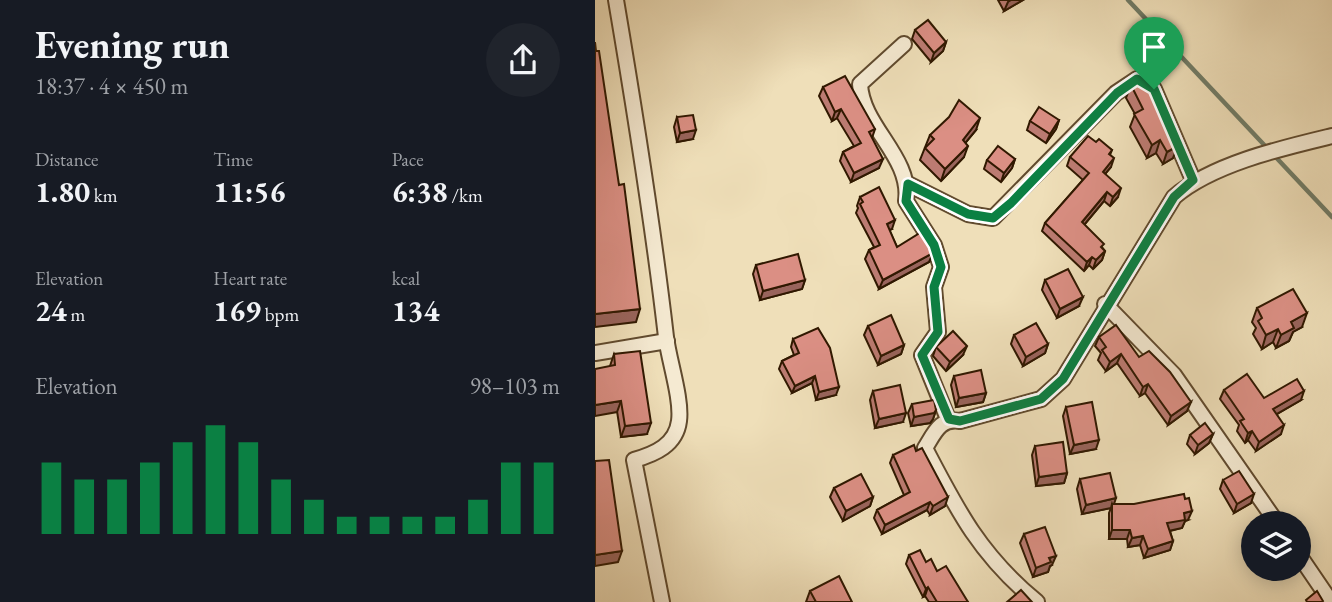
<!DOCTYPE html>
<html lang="en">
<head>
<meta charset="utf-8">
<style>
	body { margin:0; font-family:"EB Garamond",serif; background:#20242c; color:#f1f3f6; height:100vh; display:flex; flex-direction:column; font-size:26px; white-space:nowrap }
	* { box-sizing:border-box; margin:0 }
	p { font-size:23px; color:#9ea1a6 }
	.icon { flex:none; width:38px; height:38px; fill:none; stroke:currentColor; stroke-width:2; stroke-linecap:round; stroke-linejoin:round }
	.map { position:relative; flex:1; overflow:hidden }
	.drawer { display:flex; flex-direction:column; background:#171b24; width:595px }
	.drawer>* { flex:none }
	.fabs { position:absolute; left:646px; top:511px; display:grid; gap:14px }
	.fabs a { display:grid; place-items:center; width:70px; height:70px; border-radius:50%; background:#171b24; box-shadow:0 4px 18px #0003; font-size:35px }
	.pin { position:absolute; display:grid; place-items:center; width:60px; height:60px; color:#fff; margin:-72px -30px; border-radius:50% 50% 50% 0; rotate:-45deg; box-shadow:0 0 7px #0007 }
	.pin .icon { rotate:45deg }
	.round { display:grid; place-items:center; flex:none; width:74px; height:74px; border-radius:37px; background:#20242c }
	.head { display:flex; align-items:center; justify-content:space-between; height:119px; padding:0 35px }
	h1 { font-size:38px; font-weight:700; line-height:52px }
	.figures { display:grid; grid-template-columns:repeat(3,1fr); gap:10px; height:119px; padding:7px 35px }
	.figures div { display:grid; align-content:center }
	.figures b { font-size:30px; font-weight:700 }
	.figures small { font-size:19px; font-weight:400 }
	.figures p { font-size:19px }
	.chart { height:196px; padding:14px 35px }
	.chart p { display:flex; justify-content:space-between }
	.chart svg { width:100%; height:126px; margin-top:7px; stroke:#0b8043; stroke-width:6 }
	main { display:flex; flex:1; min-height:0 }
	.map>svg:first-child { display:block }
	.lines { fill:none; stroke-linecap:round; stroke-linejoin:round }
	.stream { stroke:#707b66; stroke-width:4.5 }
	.street-casing { stroke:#604a2e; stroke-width:18 }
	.street { stroke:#f5ead2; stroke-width:14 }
	.wall { fill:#bc7b72; stroke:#301800; stroke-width:2 }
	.shaded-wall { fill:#99645c; stroke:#301800; stroke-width:2 }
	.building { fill:#db8f84; stroke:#301800; stroke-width:2 }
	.route-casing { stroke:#fff; stroke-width:14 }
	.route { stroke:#0b8043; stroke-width:9 }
</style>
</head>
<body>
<main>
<section class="drawer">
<div class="head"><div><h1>Evening run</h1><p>18:37 · 4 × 450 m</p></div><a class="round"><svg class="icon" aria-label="share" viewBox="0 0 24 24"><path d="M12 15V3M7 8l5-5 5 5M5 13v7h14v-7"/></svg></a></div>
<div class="figures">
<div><p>Distance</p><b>1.80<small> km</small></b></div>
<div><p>Time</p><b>11:56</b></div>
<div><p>Pace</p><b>6:38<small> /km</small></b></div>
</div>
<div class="figures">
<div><p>Elevation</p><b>24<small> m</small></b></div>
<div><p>Heart rate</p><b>169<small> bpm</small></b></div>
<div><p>kcal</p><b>134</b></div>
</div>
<div class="chart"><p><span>Elevation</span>98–103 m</p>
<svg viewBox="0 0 160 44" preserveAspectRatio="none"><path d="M5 44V19M15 44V25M25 44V25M35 44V19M45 44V12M55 44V6M65 44V12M75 44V25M85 44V32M95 44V38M105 44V38M115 44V38M125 44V38M135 44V32M145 44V19M155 44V19"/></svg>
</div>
</section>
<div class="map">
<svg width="737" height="602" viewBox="0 0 737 602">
	<rect width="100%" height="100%" fill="#efdfb9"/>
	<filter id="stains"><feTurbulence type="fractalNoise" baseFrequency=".00286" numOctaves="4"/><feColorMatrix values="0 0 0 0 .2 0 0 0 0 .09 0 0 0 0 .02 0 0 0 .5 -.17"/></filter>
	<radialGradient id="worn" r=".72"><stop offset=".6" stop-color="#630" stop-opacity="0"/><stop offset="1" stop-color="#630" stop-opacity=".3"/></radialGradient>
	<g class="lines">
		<polyline class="stream" points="533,0 737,217"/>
		<g class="street-casing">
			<g id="street">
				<path d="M21 0C40 112 58 224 71 337 74 361 87 399 84 421 81 445 60 454 39 460L67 602"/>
				<path d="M309 44 265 84C267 127 317 157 311 201L339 245 346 267 339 287 343 332 327 355 353 419"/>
				<polyline points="313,184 373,214 398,218 521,93 542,79 559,89 598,180"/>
				<polyline points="510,304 579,375 682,523"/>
				<polyline points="0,353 72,341"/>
				<polyline points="704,555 736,602"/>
				<path d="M442 602C386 556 363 512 330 448 340 432 345 418 365 421L446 399 468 379 579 197C617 164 687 148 737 136"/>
			</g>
		</g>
		<use href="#street" class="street"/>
	</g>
	<g class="wall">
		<polygon points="403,0 428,0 409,11"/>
		<polygon points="320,30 351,42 348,51 336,62 317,39"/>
		<polygon points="536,85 583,146 578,158 568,164 561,153 552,158 535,127 540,114 531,98"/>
		<polygon points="228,87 280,129 277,138 284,168 256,182 245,161 248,152 259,146 242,118 237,121 224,96"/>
		<polygon points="82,117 98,139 82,142 79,127"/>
		<polygon points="464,120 461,129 451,143 432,130 435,121"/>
		<polygon points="381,130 370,143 369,157 346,181 325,160 335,135"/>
		<polygon points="501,142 517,150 515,155 516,167 510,174 523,197 515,206 509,201 489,225 510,251 507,260 498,269 494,265 489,271 447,231 450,223 488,180 472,166 475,157"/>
		<polygon points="420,159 417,168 406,182 389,169 392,160"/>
		<polygon points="265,197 297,229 294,230 302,247 338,253 334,262 284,289 270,259 274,250 279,247 261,213 263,208 262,206"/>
		<polygon points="161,265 210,280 207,289 165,300 158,274"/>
		<polygon points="450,280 484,306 462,318 447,290"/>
		<polygon points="662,308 707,327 698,332 694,341 681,348 678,342 667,349 658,334 661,328 657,322"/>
		<polygon points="273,326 309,345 306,354 283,365 269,335"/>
		<polygon points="419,335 453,344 450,353 428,366 416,344"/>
		<polygon points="504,337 544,357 592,411 573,425 550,393 545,396 522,363 511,371 503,360 506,353 500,346"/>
		<polygon points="198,339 241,395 221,400 217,383 197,393 184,369 187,361 199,355 196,347"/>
		<polygon points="341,347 368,355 351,371 338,356"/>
		<polygon points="19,354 52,434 26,437 15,366"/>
		<polygon points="359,376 391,393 388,402 361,407 356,385"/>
		<polygon points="629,390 669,398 706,400 682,414 686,434 661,451 653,440 650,443 642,431 644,425 625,399"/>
		<polygon points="278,391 308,422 280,428 275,400"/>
		<polygon points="317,404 341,410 338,419 335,423 316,426 313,413"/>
		<polygon points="471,407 501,449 475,454 468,416"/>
		<polygon points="618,434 614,443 600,454 592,444 595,435"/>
		<polygon points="440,446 472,473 469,483 441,486 437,455"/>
		<polygon points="298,455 350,506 335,515 332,510 287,534 279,518 282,510 309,495 295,463"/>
		<polygon points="485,479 519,504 593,520 590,521 587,528 575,531 578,541 575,550 549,558 545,545 533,547 532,539 514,539 514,513 516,508 487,514 482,489"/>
		<polygon points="628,480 656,503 639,513 625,489"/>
		<polygon points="239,488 278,497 275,506 248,521 235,497"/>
		<polygon points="429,534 457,565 455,566 453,572 438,577 425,543"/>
		<polygon points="314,555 331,562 342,571 373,602 334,602 330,596 328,597 311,564"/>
		<polygon points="215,591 257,602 211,602"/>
	</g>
	<g class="shaded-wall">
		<polygon points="416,0 428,0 409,11 413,2"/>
		<polygon points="351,42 348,51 336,62 339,53"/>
		<polygon points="246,109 242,118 237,121 240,112"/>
		<polygon points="385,118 381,130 363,152 368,140"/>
		<polygon points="464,120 461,129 451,143 455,134"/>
		<polygon points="101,130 98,139 82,142 85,133"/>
		<polygon points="565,140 561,153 552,158 557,145"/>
		<polygon points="373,146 369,157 346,181 350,169"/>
		<polygon points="583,146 578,158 568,164 572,152"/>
		<polygon points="519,158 516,167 504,181 508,172"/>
		<polygon points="288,159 284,168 256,182 259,173"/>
		<polygon points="420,159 417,168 406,182 409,173"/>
		<polygon points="526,188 523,197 515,206 518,197"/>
		<polygon points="512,192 509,201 484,231 487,222"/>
		<polygon points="300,220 297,229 288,233 292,224"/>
		<polygon points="510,251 507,260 498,269 501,260"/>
		<polygon points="338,253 334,262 284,289 288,280"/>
		<polygon points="497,257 494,265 489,271 492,262"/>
		<polygon points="210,280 207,289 165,300 168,291"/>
		<polygon points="488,297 484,306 462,318 465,309"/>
		<polygon points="45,309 41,322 0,327 0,314"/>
		<polygon points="712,313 707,327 698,332 694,341 681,348 686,335 696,322"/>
		<polygon points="683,329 678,342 667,349 671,335"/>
		<polygon points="453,344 450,353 428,366 431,357"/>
		<polygon points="309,345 306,354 283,365 286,356"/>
		<polygon points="372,346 368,355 351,371 355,362"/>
		<polygon points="526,354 522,363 511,371 515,362"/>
		<polygon points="220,376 217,383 197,393 200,386"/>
		<polygon points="553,384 550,393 545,396 548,387"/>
		<polygon points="244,387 241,395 221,400 224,392"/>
		<polygon points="709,391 706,400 675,418 678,409"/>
		<polygon points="391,393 388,402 361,407 364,398"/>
		<polygon points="26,401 22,412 0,416 0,405"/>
		<polygon points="596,402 592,411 573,425 576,416"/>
		<polygon points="341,410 338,419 335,423 316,426 319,417"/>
		<polygon points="311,413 308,422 280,428 284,419"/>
		<polygon points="56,423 52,434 26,437 30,426"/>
		<polygon points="689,425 686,434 661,451 664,442"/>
		<polygon points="657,431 653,440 650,443 653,433"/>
		<polygon points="618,434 614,443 600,454 603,445"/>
		<polygon points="504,440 501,449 475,454 479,445"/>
		<polygon points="472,473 469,483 441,486 444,477"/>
		<polygon points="659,494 656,503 639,513 642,504"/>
		<polygon points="278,497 275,506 248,521 251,511"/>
		<polygon points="353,497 350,506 335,515 338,506"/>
		<polygon points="521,498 518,507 517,504 516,508 487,514 491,505"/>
		<polygon points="335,502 332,510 287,534 290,525"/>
		<polygon points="597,511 593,520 590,521 587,528 569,532 572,523 589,513"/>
		<polygon points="517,530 535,530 532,539 514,539"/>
		<polygon points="548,536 545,545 533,547 537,538"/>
		<polygon points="578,541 575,550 549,558 553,549"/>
		<polygon points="27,551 23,562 0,566 0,555"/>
		<polygon points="461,556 457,565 455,566 453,572 438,577 441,568 454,558"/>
		<polygon points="333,587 330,596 328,597 331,589"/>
	</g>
	<g class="building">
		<polygon points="333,20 351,42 339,53 320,30"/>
		<polygon points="0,42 1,51 4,51 24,185 29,184 45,309 0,314"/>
		<polygon points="250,76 280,129 274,132 288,159 259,173 248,152 266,143 246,109 240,112 228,87"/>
		<polygon points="547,78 559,97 561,96 583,146 572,152 565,140 557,145 539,114 548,109 536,85"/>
		<polygon points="364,100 385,118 368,140 373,146 350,169 330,148 339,139 335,135 354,117"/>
		<polygon points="444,107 464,120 455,134 435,121"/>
		<polygon points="98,115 101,130 85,133 82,117"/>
		<polygon points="493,136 501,142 504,139 517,150 514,154 519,158 508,172 526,188 518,197 512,192 487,222 509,244 506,247 510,251 501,260 497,257 492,262 450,223 494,173 475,157"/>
		<polygon points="403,146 420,159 409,173 392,160"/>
		<polygon points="284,187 300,220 292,224 302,247 328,231 338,253 288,280 274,250 285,245 265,204 268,202 265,197"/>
		<polygon points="203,254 210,280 168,291 161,265"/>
		<polygon points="473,269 488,297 465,309 450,280"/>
		<polygon points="698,289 712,313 696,322 699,328 686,335 683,329 671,335 663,321 667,318 662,308"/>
		<polygon points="296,315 309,345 286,356 273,326"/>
		<polygon points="441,323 453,344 431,357 419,335"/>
		<polygon points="521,325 544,357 554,351 575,372 596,402 576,416 553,384 548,387 526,354 515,362 507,350 511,347 504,337"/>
		<polygon points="223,328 235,348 244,387 224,392 220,376 200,386 187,361 204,353 198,339"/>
		<polygon points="358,331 372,346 355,362 341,347"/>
		<polygon points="45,351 56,423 30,426 26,401 0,405 0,369 20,365 19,354"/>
		<polygon points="386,370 391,393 364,398 359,376"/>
		<polygon points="652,374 669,398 702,379 709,391 678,409 689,425 664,442 657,431 653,433 645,421 649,419 629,390"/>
		<polygon points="305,385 311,413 284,419 278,391"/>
		<polygon points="339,400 341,410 339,413 319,417 317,404"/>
		<polygon points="497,402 504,440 479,445 471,407"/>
		<polygon points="610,423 618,434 603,445 595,435"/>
		<polygon points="468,442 472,473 444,477 440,446"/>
		<polygon points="319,445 321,451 327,448 353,497 338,506 335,502 290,525 282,510 315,492 298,455"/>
		<polygon points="14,460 27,551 0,555 0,461"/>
		<polygon points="644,471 659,494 642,504 628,480"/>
		<polygon points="515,473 521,498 491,505 485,479"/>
		<polygon points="266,474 278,497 251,511 239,488"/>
		<polygon points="589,494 590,499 594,498 597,511 589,513 590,520 572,523 578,541 553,549 548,536 537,538 535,530 517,530 517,504 539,504"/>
		<polygon points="450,527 461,556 454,558 456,562 441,568 429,534"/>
		<polygon points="325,550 331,562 336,559 342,571 351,566 373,602 342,602 333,587 331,589 314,555"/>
		<polygon points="244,576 257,602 221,602 215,591"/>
		<polygon points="426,590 437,602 412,602"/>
		<polygon points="722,591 728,601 727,602 712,602 711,600"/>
	</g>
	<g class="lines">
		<g class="route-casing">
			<polygon id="route" points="542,79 559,89 598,180 579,197 468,379 446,399 365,421 354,419 327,355 343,332 339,287 346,267 339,245 311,201 313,184 373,214 398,218 416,203 522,93"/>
		</g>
		<use href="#route" class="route"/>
	</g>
	<rect width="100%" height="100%" filter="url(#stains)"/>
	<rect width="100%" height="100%" fill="url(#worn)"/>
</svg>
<div class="fabs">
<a><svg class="icon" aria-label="layers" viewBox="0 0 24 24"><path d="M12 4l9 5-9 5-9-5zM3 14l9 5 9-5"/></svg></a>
</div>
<div class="pin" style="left:559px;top:89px;background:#1e9e55"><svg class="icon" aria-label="arrive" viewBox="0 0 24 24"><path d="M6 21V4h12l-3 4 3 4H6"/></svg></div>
</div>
</main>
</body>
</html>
